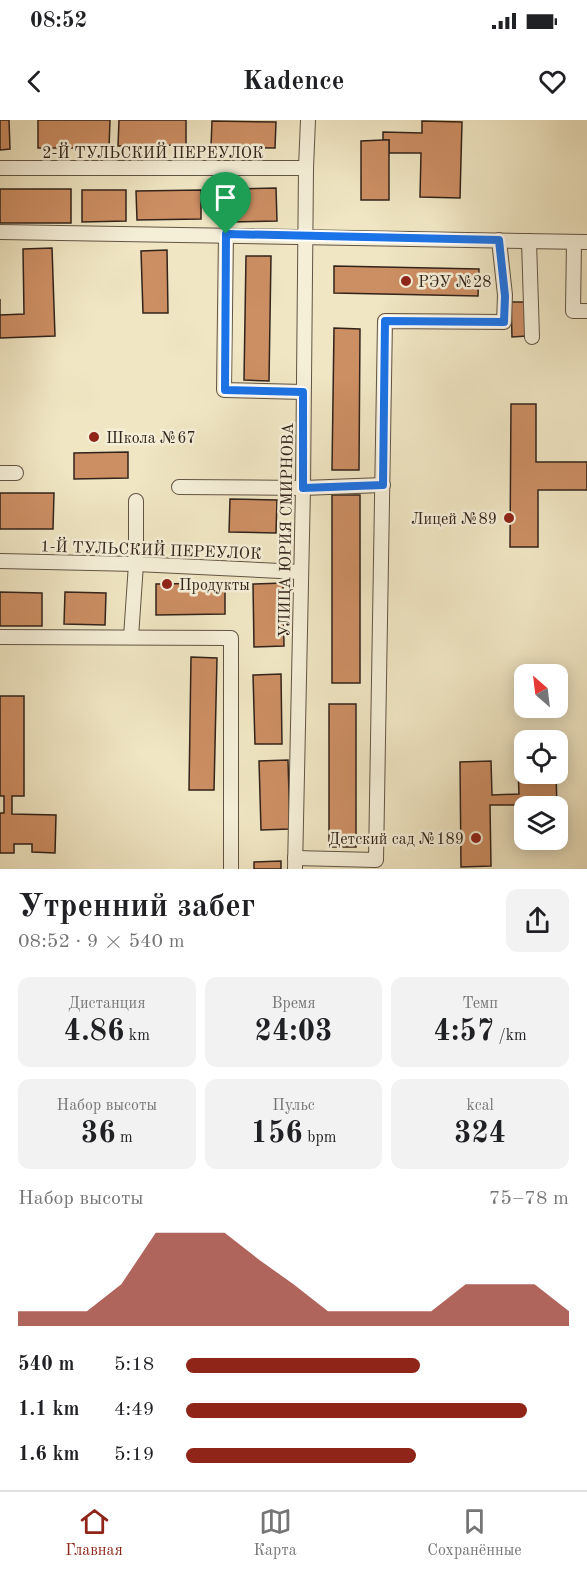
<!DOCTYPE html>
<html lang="ru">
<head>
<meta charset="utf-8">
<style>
	body { margin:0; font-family:"Old Standard TT",serif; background:#f2f2f2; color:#202124; height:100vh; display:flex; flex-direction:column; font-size:22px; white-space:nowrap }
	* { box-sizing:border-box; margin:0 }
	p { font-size:20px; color:#757577 }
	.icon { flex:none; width:33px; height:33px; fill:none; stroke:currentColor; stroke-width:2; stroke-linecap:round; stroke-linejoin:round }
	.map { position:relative; height:749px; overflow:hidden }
	.sheet { display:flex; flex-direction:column; background:#fff; flex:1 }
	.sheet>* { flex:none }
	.needle { width:39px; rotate:332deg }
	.controls { position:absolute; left:514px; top:544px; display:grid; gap:12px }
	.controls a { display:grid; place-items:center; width:54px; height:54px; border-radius:12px; background:#fff; box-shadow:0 3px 15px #0003; font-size:30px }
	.pin { position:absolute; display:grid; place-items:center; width:51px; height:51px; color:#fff; margin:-62px -26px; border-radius:50% 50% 50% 0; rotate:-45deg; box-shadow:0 0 6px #0007 }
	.pin .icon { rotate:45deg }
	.round { display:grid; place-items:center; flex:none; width:63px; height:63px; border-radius:12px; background:#f2f2f2 }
	.headline { display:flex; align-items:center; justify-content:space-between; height:102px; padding:0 18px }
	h1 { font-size:33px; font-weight:600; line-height:45px }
	.metrics { display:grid; grid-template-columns:repeat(3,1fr); gap:9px; height:102px; padding:6px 18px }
	.metrics div { display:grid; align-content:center; border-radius:12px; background:#f2f2f2; text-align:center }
	.metrics b { font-size:30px; font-weight:600 }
	.metrics small { font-size:16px; font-weight:400 }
	.metrics p { font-size:16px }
	.chart { height:168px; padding:12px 18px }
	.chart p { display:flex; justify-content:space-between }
	.chart svg { width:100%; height:108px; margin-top:6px; fill:#8f2418; opacity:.7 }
	ul { padding:0 18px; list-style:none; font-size:20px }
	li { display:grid; grid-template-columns:96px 72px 1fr; align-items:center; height:45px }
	li i { height:15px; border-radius:8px; background:#8f2418 }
	.status { display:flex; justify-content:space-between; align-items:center; height:42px; padding:0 30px; background:#fff; direction:ltr }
	.status svg { height:16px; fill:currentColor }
	header { display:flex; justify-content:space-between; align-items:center; height:78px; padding:0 18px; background:#fff; font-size:27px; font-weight:600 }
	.tab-bar { display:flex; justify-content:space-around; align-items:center; height:84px; border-top:2px solid #e0e0e0; background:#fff; font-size:16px; color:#757577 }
	.tab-bar a { display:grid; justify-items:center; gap:3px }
	.tab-bar .current { color:#8f2418 }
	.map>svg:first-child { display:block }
	.building { fill:#cc8e63; stroke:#32231a; stroke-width:1.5 }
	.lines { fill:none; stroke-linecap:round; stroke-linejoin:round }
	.minor-casing { stroke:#625444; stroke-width:16 }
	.minor { stroke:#f5efd8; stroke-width:14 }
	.route-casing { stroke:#fff; stroke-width:12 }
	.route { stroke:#1a73e8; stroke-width:8 }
	.poi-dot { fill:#8f2418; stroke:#f5efd8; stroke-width:2 }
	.labels { text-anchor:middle; stroke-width:5; stroke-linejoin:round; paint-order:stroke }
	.street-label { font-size:16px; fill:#32231a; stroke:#f5efd8 }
	.poi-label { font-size:16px; fill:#32231a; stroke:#f5efd8; text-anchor:start }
</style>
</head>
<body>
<div class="status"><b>08:52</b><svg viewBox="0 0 49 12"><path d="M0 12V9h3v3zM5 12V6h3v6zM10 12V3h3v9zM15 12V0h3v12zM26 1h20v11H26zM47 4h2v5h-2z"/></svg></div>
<header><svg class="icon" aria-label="back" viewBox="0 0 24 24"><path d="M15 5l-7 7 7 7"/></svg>Kadence<svg class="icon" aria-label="heart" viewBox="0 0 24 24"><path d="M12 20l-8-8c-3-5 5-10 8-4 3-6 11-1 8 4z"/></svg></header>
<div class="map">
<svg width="587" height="749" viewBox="0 0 587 749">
	<rect width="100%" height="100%" fill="#f0e6c3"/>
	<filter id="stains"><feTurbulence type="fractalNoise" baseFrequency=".00333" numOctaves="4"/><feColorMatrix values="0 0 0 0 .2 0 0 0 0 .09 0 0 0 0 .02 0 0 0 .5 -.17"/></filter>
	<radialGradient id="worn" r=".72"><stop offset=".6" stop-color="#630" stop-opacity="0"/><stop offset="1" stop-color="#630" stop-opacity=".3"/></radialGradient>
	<g class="building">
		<polygon points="0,0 9,0 10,29 0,30"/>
		<polygon points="38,0 110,0 109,28 38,28"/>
		<polygon points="119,0 186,0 186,25 118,26"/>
		<polygon points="212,1 276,2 275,28 211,27"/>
		<polygon points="422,1 462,2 460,78 420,77 421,33 389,33 389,20 383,20 383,12 422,13"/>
		<polygon points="383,20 389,20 389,80 361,80 361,21"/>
		<polygon points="276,68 277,101 229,102 228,69"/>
		<rect x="0" y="69" width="71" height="34"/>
		<polygon points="82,70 126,70 126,101 82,102"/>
		<polygon points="201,70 201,99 137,100 136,71"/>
		<polygon points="52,128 55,216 0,218 0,179 0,195 24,194 23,129"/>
		<polygon points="167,130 168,193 143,193 141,131"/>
		<polygon points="246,136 271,136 269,261 244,260"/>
		<polygon points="334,146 479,149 478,176 334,173"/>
		<polygon points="511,182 527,182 527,216 512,217"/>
		<polygon points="334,208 360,209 359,350 332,350"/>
		<polygon points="511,284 536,284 536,342 587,342 587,370 538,370 538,427 510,427"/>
		<polygon points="128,332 128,358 74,359 74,333"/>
		<polygon points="0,373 54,373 53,409 0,409"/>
		<rect x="332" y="375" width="28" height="188"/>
		<polygon points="230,379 277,380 276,413 229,412"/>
		<polygon points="225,463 225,494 156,495 156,464"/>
		<polygon points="283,463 284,526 254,527 253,464"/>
		<polygon points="0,472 42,473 42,506 0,506"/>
		<polygon points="65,472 106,473 105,505 64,504"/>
		<polygon points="191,537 217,538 214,670 189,670"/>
		<polygon points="281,554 282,624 255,624 253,555"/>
		<polygon points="0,576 24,576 24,676 12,676 12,694 56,695 55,733 32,732 32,724 14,724 14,733 0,733 0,693 4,693 4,676 0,676"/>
		<rect x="329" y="584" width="27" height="143"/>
		<polygon points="288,640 290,709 261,710 259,641"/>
		<polygon points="491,641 492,675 519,674 518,650 525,650 525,654 556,654 557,687 525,687 525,689 517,689 517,685 490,685 491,746 461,747 460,642"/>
		<polygon points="281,741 281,749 254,749 254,742"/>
	</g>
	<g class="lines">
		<g class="minor-casing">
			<g id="minor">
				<polyline points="0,48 306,48"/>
				<polyline points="0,112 587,122"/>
				<polyline points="226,114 224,270 303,272"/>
				<polyline points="529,121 532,217"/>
				<polyline points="574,122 573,191 587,191"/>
				<polyline points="0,353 16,353"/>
				<polyline points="179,367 303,368 383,365"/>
				<polyline points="0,441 136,444 301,452"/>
				<polyline points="0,517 231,518 231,749"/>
				<polyline points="131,517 136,444 136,381"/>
				<polyline points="295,738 376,740 385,201 504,202 505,175 499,120"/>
				<polyline points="295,749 303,368 306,48 308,0"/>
			</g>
		</g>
		<use href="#minor" class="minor"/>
	</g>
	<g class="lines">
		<g class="route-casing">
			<polygon id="route" points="226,114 499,120 505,176 504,202 385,201 383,365 303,368 303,272 225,270"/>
		</g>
		<use href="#route" class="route"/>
	</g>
	<g class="poi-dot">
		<circle cx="406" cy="161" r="6"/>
		<circle cx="94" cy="317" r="6"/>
		<circle cx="509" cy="398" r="6"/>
		<circle cx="167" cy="464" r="6"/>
		<circle cx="476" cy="718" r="6"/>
	</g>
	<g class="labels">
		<g class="street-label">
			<text x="153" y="38">2-Й ТУЛЬСКИЙ ПЕРЕУЛОК</text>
			<text transform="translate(285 410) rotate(-89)" y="6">УЛИЦА ЮРИЯ СМИРНОВА</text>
			<text transform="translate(151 429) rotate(2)" y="6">1-Й ТУЛЬСКИЙ ПЕРЕУЛОК</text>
		</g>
		<g class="poi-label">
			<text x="418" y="167">РЭУ №28</text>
			<text x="106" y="323">Школа №67</text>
			<text x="497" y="404" text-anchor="end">Лицей №89</text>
			<text x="179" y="470">Продукты</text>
			<text x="464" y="724" text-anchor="end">Детский сад №189</text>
		</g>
	</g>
	<rect width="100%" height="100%" filter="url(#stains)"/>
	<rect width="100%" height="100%" fill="url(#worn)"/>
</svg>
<div class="controls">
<a><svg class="needle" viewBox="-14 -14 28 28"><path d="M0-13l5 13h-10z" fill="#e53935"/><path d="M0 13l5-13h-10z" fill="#757577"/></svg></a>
<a><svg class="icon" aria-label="locate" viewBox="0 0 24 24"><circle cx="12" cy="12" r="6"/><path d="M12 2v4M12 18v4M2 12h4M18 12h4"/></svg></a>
<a><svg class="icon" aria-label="layers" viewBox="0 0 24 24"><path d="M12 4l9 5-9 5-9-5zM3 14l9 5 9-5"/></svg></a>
</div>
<div class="pin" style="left:226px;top:114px;background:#1e9e55"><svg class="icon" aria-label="arrive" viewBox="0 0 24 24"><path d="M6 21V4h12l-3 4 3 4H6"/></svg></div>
</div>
<section class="sheet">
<div class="headline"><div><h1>Утренний забег</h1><p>08:52 · 9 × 540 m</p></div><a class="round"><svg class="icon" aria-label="share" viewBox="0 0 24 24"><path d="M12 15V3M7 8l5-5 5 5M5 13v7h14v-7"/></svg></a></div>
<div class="metrics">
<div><p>Дистанция</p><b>4.86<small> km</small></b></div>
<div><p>Время</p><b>24:03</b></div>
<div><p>Темп</p><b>4:57<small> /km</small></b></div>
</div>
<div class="metrics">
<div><p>Набор высоты</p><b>36<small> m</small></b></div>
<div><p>Пульс</p><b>156<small> bpm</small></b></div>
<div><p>kcal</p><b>324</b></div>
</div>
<div class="chart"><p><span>Набор высоты</span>75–78 m</p>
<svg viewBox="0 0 160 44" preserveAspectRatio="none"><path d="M0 44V38L10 38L20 38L30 27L40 6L50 6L60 6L70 17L80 27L90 38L100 38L110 38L120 38L130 27L140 27L150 27L160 38V44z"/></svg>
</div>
<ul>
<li><b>540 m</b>5:18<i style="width:61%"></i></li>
<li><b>1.1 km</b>4:49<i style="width:89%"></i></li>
<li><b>1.6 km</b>5:19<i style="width:60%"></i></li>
</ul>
</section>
<nav class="tab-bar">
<a class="current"><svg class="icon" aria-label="home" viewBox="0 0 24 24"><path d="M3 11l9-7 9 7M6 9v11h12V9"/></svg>Главная</a>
<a><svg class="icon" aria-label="map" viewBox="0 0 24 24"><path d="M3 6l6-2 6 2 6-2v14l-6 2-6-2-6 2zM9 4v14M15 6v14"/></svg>Карта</a>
<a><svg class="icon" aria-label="saved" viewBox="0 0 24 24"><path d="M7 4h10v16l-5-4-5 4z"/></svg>Сохранённые</a>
</nav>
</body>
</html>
